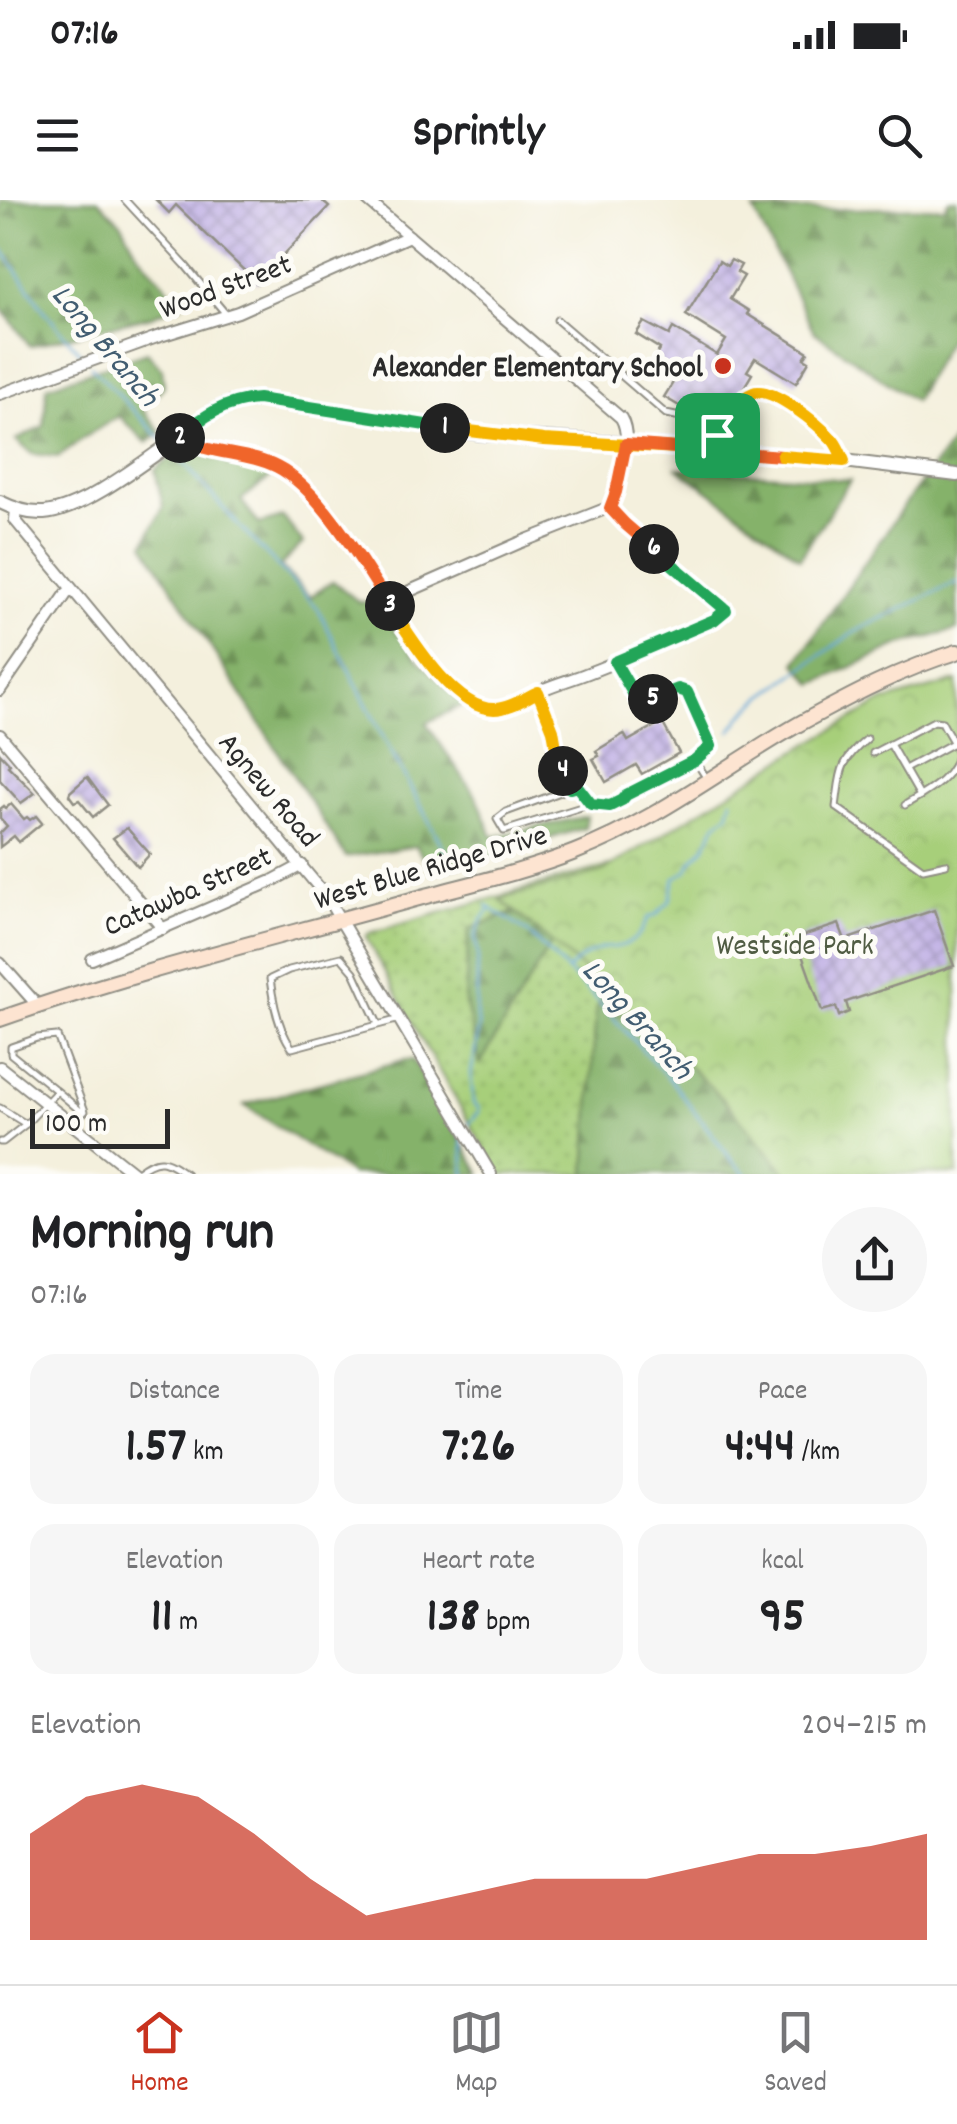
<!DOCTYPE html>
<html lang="en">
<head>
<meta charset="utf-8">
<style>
	body { margin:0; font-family:Dekko,sans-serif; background:#f6f6f6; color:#202124; height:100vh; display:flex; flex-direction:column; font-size:38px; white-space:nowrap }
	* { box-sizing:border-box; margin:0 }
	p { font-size:32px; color:#757577 }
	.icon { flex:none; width:55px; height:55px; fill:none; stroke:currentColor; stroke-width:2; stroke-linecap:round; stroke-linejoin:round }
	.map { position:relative; height:974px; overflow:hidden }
	.details { display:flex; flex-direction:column; background:#fff; flex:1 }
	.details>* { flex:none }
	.scale { position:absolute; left:30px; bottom:25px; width:140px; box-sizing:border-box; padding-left:10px; border:5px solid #2b2b2b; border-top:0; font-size:28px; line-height:35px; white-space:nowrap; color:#2b2b2b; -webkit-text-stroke:8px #fdfcf7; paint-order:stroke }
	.pin { position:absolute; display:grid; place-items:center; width:85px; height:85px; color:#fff; margin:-42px; border-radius:20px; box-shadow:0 5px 15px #0006 }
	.km { position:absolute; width:50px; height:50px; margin:-25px; border-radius:50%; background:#222; color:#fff; font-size:28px; line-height:50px; text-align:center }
	.round { display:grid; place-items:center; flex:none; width:105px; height:105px; border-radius:52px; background:#f6f6f6 }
	.summary { display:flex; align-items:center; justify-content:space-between; height:170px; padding:0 30px }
	h1 { font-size:55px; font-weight:700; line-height:75px }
	.metrics { display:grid; grid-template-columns:repeat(3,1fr); gap:15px; height:170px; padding:10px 30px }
	.metrics div { display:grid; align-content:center; border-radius:25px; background:#f6f6f6; text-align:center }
	.metrics b { font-size:50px; font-weight:700 }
	.metrics small { font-size:28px; font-weight:400 }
	.metrics p { font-size:28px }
	.chart { height:280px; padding:20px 30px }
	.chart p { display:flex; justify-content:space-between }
	.chart svg { width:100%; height:180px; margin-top:10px; fill:#c8321e; opacity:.7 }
	.status { display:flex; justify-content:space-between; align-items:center; height:70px; padding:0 50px; background:#fff; direction:ltr }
	.status svg { height:28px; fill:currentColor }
	header { display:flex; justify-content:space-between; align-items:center; height:130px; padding:0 30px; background:#fff; font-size:45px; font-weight:700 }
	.menu { display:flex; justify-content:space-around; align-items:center; height:140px; border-top:2px solid #e0e0e0; background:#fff; font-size:28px; color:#757577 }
	.menu a { display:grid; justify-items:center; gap:5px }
	.menu .active { color:#c8321e }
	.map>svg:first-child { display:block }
	.grass { fill:url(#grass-dots); stroke:#697d52; stroke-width:2.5; fill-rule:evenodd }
	.forest { fill:url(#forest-firs); stroke:#586e4a; stroke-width:2.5 }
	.park { fill:url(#park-crowns); stroke:#697d52; stroke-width:2.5 }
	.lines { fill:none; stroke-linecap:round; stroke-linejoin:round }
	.stream { stroke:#64a7d9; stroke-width:2.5 }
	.building { fill:url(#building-cross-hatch) }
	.service-casing { stroke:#908e84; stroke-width:9 }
	.minor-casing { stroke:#908e84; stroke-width:14 }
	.tertiary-casing { stroke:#908e84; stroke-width:16 }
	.secondary-casing { stroke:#908e84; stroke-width:18 }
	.service { stroke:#fff; stroke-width:5 }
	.minor { stroke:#fff; stroke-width:10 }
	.tertiary { stroke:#fff; stroke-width:12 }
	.secondary { stroke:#fde4d1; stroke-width:14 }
	.split-1-casing { stroke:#fff; stroke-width:20 }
	.split-2-casing { stroke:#fff; stroke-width:20 }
	.split-3-casing { stroke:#fff; stroke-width:20 }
	.split-4-casing { stroke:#fff; stroke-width:20 }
	.split-5-casing { stroke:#fff; stroke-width:20 }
	.split-6-casing { stroke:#fff; stroke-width:20 }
	.split-7-casing { stroke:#fff; stroke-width:20 }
	.split-8-casing { stroke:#fff; stroke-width:20 }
	.split-1 { stroke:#f5b400; stroke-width:12 }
	.split-2 { stroke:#22a559; stroke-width:12 }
	.split-3 { stroke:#f0652b; stroke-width:12 }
	.split-4 { stroke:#f5b400; stroke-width:12 }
	.split-5 { stroke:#22a559; stroke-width:12 }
	.split-6 { stroke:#22a559; stroke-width:12 }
	.split-7 { stroke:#f0652b; stroke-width:12 }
	.split-8 { stroke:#f5b400; stroke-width:12 }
	.poi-dot { fill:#c8321e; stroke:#fdfcf7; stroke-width:4 }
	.labels { text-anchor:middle; stroke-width:10; stroke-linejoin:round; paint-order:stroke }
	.street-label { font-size:30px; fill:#2b2b2b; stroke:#fdfcf7 }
	.poi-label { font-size:30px; font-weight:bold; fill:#2b2b2b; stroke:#fdfcf7; text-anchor:end }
	.park-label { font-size:30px; fill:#505c43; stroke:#fdfcf7 }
	.water-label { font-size:32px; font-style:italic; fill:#425d71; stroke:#fdfcf7 }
</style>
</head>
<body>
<div class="status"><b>07:16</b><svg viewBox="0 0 49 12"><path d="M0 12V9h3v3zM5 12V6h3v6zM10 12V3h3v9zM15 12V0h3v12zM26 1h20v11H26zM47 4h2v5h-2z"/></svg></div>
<header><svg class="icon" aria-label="menu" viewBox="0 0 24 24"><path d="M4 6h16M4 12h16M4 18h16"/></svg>Sprintly<svg class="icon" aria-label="search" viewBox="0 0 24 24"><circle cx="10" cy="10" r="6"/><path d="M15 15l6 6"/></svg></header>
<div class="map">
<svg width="957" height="974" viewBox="0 0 957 974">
	<defs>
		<pattern id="grass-dots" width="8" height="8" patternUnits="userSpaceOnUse" patternTransform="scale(2.5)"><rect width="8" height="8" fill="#a7cf7a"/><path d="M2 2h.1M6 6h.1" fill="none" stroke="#90b26a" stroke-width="1.8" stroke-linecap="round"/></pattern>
		<pattern id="forest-firs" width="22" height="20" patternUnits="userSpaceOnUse" patternTransform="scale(2.5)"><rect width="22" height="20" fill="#85b26a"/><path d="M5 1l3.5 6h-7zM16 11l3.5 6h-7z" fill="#6d9157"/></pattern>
		<pattern id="park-crowns" width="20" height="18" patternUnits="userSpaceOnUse" patternTransform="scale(2.5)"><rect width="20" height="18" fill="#a7cf7a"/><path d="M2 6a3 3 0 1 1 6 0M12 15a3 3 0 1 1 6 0" fill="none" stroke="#90b26a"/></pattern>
		<pattern id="building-cross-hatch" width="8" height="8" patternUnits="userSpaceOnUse" patternTransform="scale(2.5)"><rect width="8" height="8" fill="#bfafe5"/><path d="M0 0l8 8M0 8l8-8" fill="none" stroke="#9b8fba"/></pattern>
	</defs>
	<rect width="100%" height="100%" fill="#fdfcf7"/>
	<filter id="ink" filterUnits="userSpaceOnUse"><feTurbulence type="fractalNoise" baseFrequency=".01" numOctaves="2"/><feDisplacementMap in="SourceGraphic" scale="20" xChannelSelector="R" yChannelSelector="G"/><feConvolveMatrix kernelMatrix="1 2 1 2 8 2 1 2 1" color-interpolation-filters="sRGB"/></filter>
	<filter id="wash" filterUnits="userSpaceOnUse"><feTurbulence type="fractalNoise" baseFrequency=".0048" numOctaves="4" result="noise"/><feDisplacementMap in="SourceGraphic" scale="40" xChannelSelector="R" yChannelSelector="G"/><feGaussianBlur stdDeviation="2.25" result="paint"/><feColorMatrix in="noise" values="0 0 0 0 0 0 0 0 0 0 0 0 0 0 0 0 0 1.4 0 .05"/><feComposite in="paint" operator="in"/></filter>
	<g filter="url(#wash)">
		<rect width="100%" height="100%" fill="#f4f0dd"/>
		<path class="grass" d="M655 655 591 905 586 974H499L427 850 366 737 369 733 578 674ZM584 688 540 759 469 729Z"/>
		<g class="forest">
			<polygon points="0,0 98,0 122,24 137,52 182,104 151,116 30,146 0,106"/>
			<polygon points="949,0 957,0 957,124 914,201 814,132 754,11 944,7"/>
			<polygon points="147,152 162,169 164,186 143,210 161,232 147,243 119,216 83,238 58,257 32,254 16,240 44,226 47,186"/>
			<polygon points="957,235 957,430 900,445 814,484 796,463 905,304"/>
			<polygon points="179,251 203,255 272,276 241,300 259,324 283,317 303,343 280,366 310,397 333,381 359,402 373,402 418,459 463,505 426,523 478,599 493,637 587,616 585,628 432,673 416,646 346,657 144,344 163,307 155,270"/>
			<polygon points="678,268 850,280 800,358"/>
			<polygon points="585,686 480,864 465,801 469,729"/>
			<polygon points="641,731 957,974 586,974 596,809"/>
			<polygon points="404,860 413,860 481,974 351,974 244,905"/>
		</g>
		<polygon class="park" points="957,481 957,974 787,974 722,898 631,810 500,699 602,672 796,551 882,502"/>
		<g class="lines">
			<g class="stream">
				<polyline points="0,46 46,113 86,160"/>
				<polyline points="91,166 165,243"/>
				<polyline points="171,249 239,326 317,407 381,533 451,662"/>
				<polyline points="731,531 743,515 762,497 854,432 957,382"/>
				<polyline points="487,706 526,731 595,798 672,882 731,959 746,974"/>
				<path d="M568 770C579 759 588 753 603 748 608 747 614 748 620 746 635 743 643 731 648 718L656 715 670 701 675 678 688 670C691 659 696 658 703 649 713 636 711 623 728 615L732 599"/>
				<polyline points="469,924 479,912 479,908 473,903 471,874 479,826 476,815 478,753 475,737 481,721 491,708"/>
				<polyline points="462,936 465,974"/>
			</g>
		</g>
		<g id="blocks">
			<g class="building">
				<polygon points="156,0 321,0 329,7 257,83 176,5 169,13"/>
				<polygon points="731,60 741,65 737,72 744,76 730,99 749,111 747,114 808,152 804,158 809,161 796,183 755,158 747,171 752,174 740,194 718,220 714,218 710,224 664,197 674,181 649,166 660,149 636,134 644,122 669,135 673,128 717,155 726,140 686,115 719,61 727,66"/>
				<polygon points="662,522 679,553 642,574 636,565 606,582 593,559 599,556 596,551 624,534 628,541"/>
				<polygon points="0,553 10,564 8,566 35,593 21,603 0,580"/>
				<polygon points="87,577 108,605 93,617 79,600 74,602 69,595 70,592"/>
				<polygon points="11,604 24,619 27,617 30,620 36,616 42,623 19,642 14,636 0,647 0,633 7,626 0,618 0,609 4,606 6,608"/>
				<polygon points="127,628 150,654 138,667 113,638"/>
				<polygon points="934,710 954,766 846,802 849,812 839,816 836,807 822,811 796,738 839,724 845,740"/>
			</g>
		</g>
	</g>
	<g filter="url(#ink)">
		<use href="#blocks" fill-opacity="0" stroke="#908e84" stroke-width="2.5"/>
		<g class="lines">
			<g class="service-casing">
				<g id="service">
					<polyline points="125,0 185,65 225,113"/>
					<polyline points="557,120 666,214 690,219 717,235"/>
					<path d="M710 249C719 231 733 203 752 193 772 184 818 224 831 238 837 244 840 251 843 258"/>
					<path d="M539 492C551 524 558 557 570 588"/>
					<path d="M867 539C838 563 841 572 836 607L923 669 946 664"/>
					<polyline points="890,544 920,596"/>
					<path d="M873 553 934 521 942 522C946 531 954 541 957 551 957 578 923 594 905 605"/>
					<polyline points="695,560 707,579"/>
					<polyline points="905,569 953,543"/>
					<polyline points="591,604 577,586 506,612 497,619 504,631 591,604 610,606 695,560 711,546 687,492 678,489 640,505 617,465"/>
					<path d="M378 824 354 772 341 757 289 770 270 779C273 802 278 829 292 848L400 819"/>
					<polyline points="0,908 26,924"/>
					<polyline points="0,942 3,942 26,924 57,891 83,913 85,911 57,836 37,838 11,847 11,854 57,891"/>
					<path d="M137 972C158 955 165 959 186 974"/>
				</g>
			</g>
			<g class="minor-casing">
				<g id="minor">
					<polyline points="0,194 157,137 238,112 409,36"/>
					<path d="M179 237C214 256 263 253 293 278 317 298 339 327 357 353 383 391 444 511 495 509 512 509 529 496 544 489 558 483 573 479 588 473 630 457 672 438 714 420L726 410 625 324 610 307C619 285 634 240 621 218L367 0"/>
					<polyline points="16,309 15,320 326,696 491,974"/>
					<polyline points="387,401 519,343 610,307"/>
					<polyline points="0,490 67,393 72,391"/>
					<polyline points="0,535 163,729"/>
					<polyline points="92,759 272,681 302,665"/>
					<polyline points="0,763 39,807"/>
					<polyline points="0,867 135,974"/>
				</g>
			</g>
			<g class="tertiary-casing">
				<path id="tertiary" d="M0 302C14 309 29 314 44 313 82 310 140 265 171 243 202 220 217 201 258 199L480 234 710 249 844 261 957 275"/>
			</g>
			<g class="secondary-casing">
				<path id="secondary" d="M0 819C136 771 277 738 415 699 469 684 524 672 575 652 660 619 722 568 799 524 850 496 901 469 957 452"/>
			</g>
			<use href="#service" class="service"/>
			<use href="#minor" class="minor"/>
			<use href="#tertiary" class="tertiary"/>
			<use href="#secondary" class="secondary"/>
		</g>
	</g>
	<g class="lines" filter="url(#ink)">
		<g class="split-1-casing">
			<polyline id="split-1" points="445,228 544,240 710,250 717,235"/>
		</g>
		<g class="split-2-casing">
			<path id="split-2" d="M180 238 178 237C204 216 225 201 258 199L445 228"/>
		</g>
		<g class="split-3-casing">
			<path id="split-3" d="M180 238C211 255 247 252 277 267 319 288 365 366 390 406"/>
		</g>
		<g class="split-4-casing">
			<path id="split-4" d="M390 406C410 436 453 509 494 509 509 509 525 498 538 492L553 530 558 559 563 571"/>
		</g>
		<g class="split-5-casing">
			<polyline id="split-5" points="563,571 570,588 577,586 591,604 610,606 622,600 626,595 695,560 711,546 687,492 678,489 653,499"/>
		</g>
		<g class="split-6-casing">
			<polyline id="split-6" points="653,499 640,505 615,462 714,420 726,410 654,349"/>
		</g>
		<g class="split-7-casing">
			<polyline id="split-7" points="654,349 625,324 610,308 616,292 626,244 782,256"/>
		</g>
		<g class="split-8-casing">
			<path id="split-8" d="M717 235C726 222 737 199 753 193 772 185 820 226 833 240 838 246 841 254 844 261L782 256"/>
		</g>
		<use href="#split-1" class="split-1"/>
		<use href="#split-2" class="split-2"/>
		<use href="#split-3" class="split-3"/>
		<use href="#split-4" class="split-4"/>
		<use href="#split-5" class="split-5"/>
		<use href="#split-6" class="split-6"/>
		<use href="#split-7" class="split-7"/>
		<use href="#split-8" class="split-8"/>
	</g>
	<circle class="poi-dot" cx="723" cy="166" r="10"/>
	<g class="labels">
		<g class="street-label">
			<text transform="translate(225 85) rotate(-20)" y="10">Wood Street</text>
			<text transform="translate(270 589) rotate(50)" y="10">Agnew Road</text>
			<text transform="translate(430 666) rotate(-16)" y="10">West Blue Ridge Drive</text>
			<text transform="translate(187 690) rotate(-24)" y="10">Catawba Street</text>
		</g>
		<g class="poi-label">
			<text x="703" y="176">Alexander Elementary School</text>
		</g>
		<g class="park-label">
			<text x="795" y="754">Westside Park</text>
		</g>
		<g class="water-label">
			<text transform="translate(107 144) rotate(50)" y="11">Long Branch</text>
			<text transform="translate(639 818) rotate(48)" y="11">Long Branch</text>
		</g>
	</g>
</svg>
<div class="scale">100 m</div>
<div class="pin" style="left:717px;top:235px;background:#1e9e55"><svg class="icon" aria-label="arrive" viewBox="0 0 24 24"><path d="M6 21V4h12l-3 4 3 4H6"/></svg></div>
<b class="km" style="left:445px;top:228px">1</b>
<b class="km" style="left:180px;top:238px">2</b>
<b class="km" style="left:390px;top:406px">3</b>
<b class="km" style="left:563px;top:571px">4</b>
<b class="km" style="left:653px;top:499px">5</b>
<b class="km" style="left:654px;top:349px">6</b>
</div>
<section class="details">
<div class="summary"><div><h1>Morning run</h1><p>07:16</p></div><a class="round"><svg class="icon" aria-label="share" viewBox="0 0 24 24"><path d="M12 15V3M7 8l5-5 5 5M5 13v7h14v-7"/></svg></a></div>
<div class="metrics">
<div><p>Distance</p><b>1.57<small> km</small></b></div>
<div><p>Time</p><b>7:26</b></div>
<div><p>Pace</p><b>4:44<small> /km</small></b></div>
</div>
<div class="metrics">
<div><p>Elevation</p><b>11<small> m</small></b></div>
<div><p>Heart rate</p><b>138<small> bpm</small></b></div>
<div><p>kcal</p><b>95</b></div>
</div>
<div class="chart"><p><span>Elevation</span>204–215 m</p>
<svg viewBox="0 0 160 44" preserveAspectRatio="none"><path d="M0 44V18L10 9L20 6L30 9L40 18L50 29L60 38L70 35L80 32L90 29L100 29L110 29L120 26L130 23L140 23L150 21L160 18V44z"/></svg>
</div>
</section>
<nav class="menu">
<a class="active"><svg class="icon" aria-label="home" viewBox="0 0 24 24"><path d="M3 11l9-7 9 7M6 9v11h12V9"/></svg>Home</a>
<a><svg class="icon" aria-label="map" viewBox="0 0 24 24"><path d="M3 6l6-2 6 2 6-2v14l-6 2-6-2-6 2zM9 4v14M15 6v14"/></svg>Map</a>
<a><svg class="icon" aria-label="saved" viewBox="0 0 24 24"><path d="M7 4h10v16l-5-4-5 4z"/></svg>Saved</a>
</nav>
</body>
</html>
